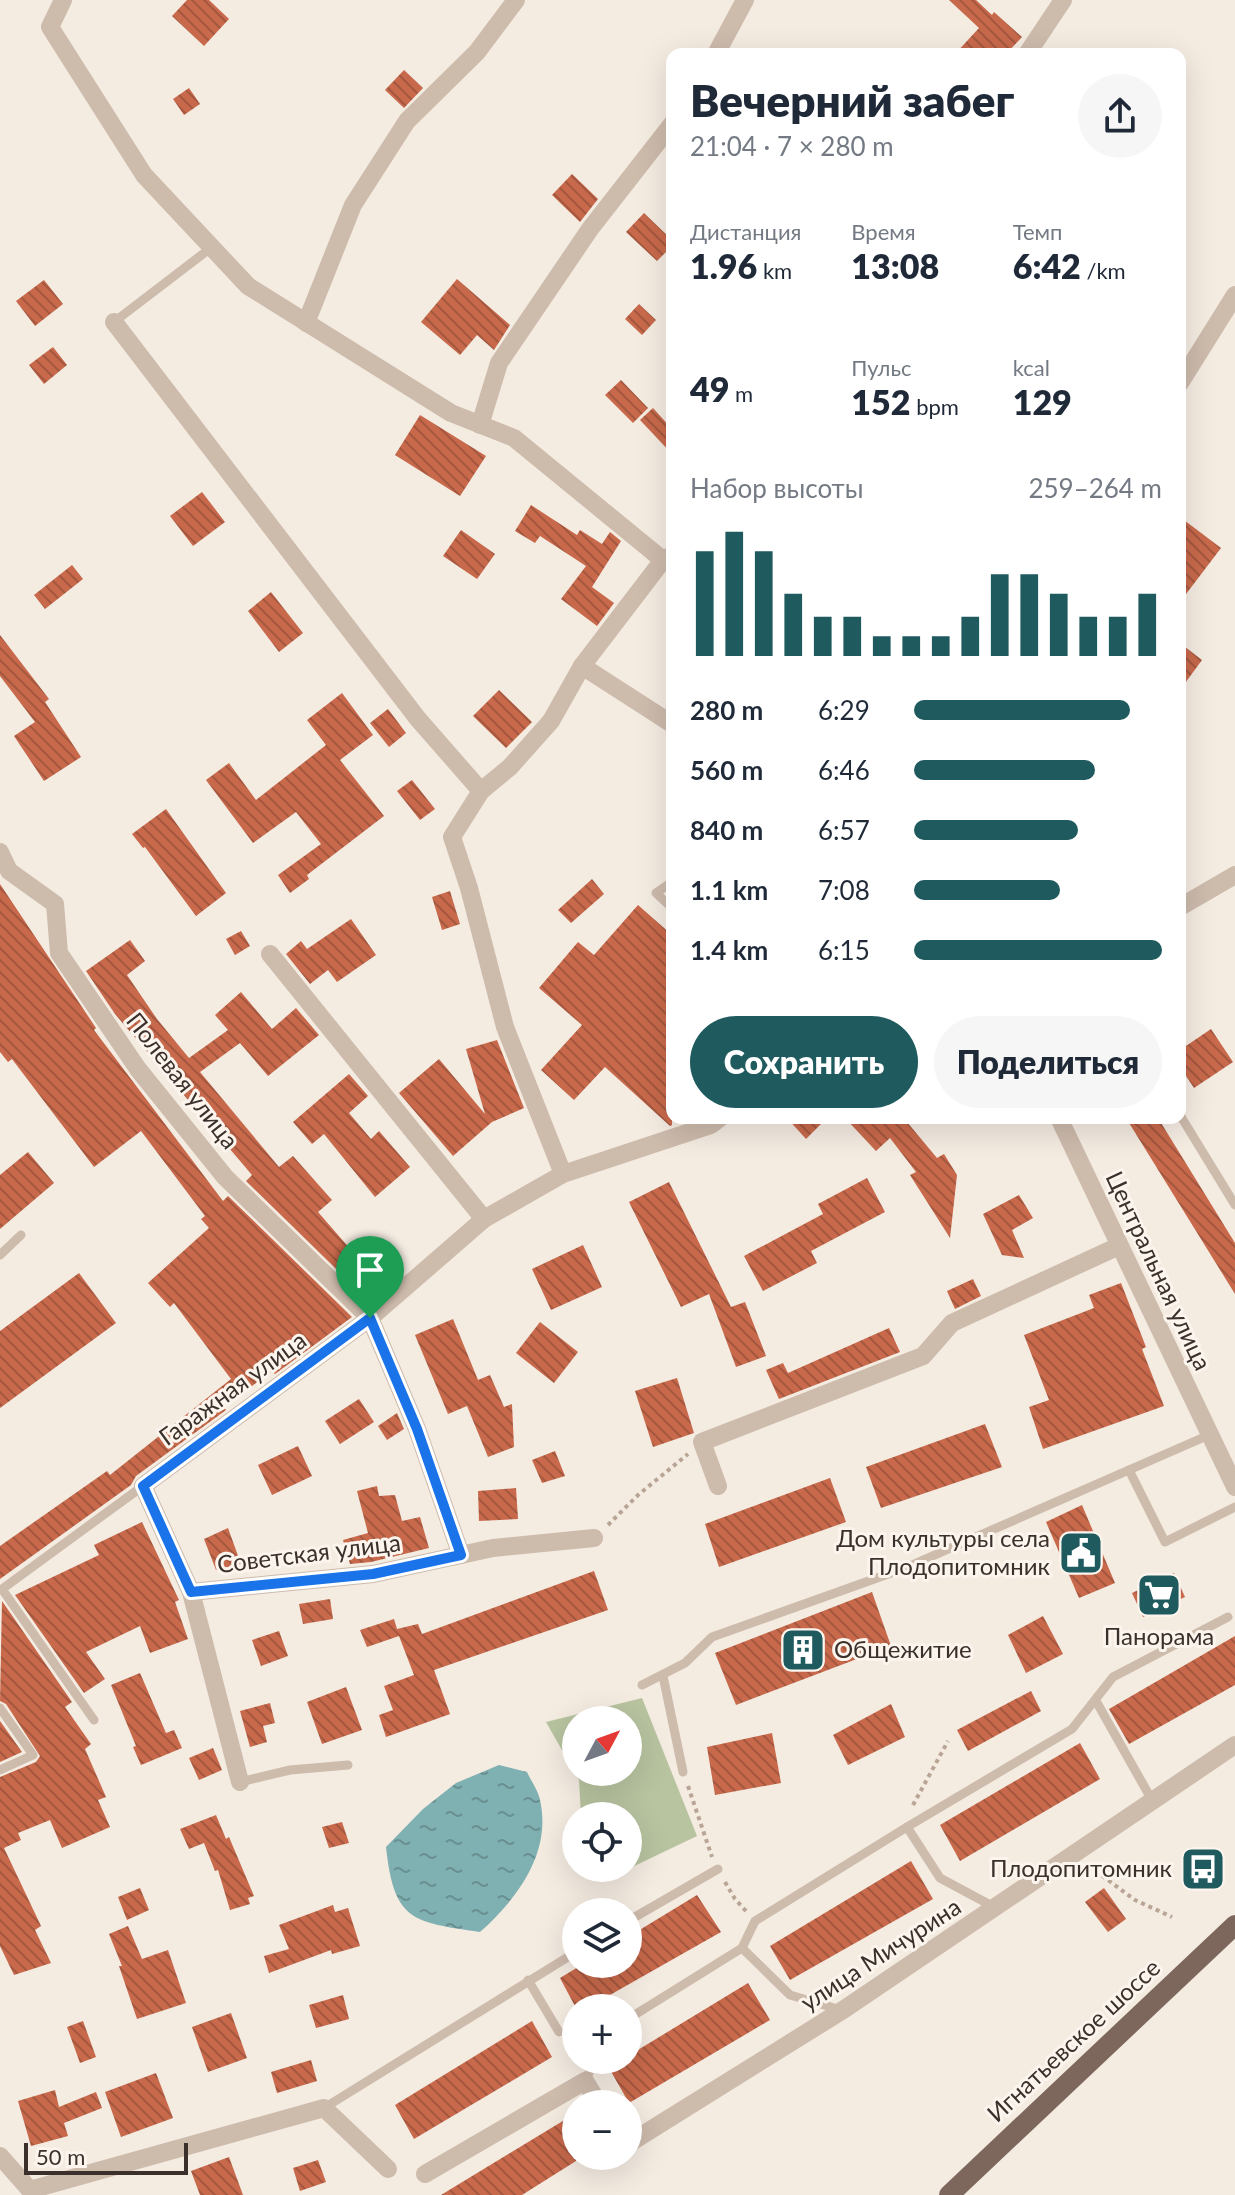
<!DOCTYPE html>
<html lang="ru">
<head>
<meta charset="utf-8">
<style>
	body { margin:0; font-family:Lato,sans-serif; background:#f6f6f7; color:#1f2937; height:100vh; display:flex; flex-direction:column; font-size:30px; white-space:nowrap }
	* { box-sizing:border-box; margin:0 }
	p { font-size:26px; color:#747a83 }
	.icon { flex:none; width:44px; height:44px; fill:none; stroke:currentColor; stroke-width:2; stroke-linecap:round; stroke-linejoin:round }
	.map { position:relative; flex:1; overflow:hidden }
	.side { position:absolute; left:666px; top:48px; width:520px; height:1076px; display:flex; flex-direction:column; background:#fff; border-radius:16px; box-shadow:0 8px 32px #0002 }
	.side>* { flex:none }
	.needle { width:52px; rotate:49deg }
	.fabs { position:absolute; left:562px; top:1706px; display:grid; gap:16px }
	.fabs a { display:grid; place-items:center; width:80px; height:80px; border-radius:50%; background:#fff; box-shadow:0 8px 32px #0002; font-size:40px }
	.scale { position:absolute; left:24px; bottom:20px; width:164px; box-sizing:border-box; padding-left:8px; border:4px solid #3b302b; border-top:0; font-size:22px; line-height:28px; white-space:nowrap; color:#3b302b; -webkit-text-stroke:6px #fbf5ee; paint-order:stroke }
	.pin { position:absolute; display:grid; place-items:center; width:68px; height:68px; color:#fff; margin:-82px -34px; border-radius:50% 50% 50% 0; rotate:-45deg; box-shadow:0 0 8px #0007 }
	.pin .icon { rotate:45deg }
	.round { display:grid; place-items:center; flex:none; width:84px; height:84px; border-radius:42px; background:#f6f6f7 }
	.summary { display:flex; align-items:center; justify-content:space-between; height:136px; padding:0 24px }
	h1 { font-size:44px; font-weight:800; line-height:60px }
	.metrics { display:grid; grid-template-columns:repeat(3,1fr); gap:12px; height:136px; padding:8px 24px }
	.metrics div { display:grid; align-content:center }
	.metrics b { font-size:34px; font-weight:800 }
	.metrics small { font-size:22px; font-weight:400 }
	.metrics p { font-size:22px }
	.chart { height:224px; padding:16px 24px }
	.chart p { display:flex; justify-content:space-between }
	.chart svg { width:100%; height:144px; margin-top:8px; stroke:#1f5a5e; stroke-width:6 }
	.button { display:flex; gap:16px; margin-top:auto; padding:16px 24px }
	.button a { flex:1; height:92px; border-radius:48px; background:#1f5a5e; color:#fff; font-size:32px; font-weight:800; line-height:92px; text-align:center }
	.button a+a { background:#f6f6f7; color:#1f2937 }
	ul { padding:0 24px; list-style:none; font-size:26px }
	li { display:grid; grid-template-columns:128px 96px 1fr; align-items:center; height:60px }
	li i { height:20px; border-radius:10px; background:#1f5a5e }
	.map>svg:first-child { display:block }
	.green { fill:#b8c4a0; fill-rule:evenodd }
	.water { fill:url(#water-ripples) }
	.building { fill:url(#building-back-hatch) }
	.lines { fill:none; stroke-linecap:round; stroke-linejoin:round }
	.path { stroke:#b9a596; stroke-width:4; stroke-dasharray:4 4; stroke-linecap:butt }
	.lane { stroke:#cdbbac; stroke-width:9 }
	.street { stroke:#cdbbac; stroke-width:18 }
	.primary { stroke:#7d675c; stroke-width:20 }
	.route-casing { stroke:#fff; stroke-width:16 }
	.route { stroke:#1a73e8; stroke-width:10 }
	.labels { text-anchor:middle; stroke-width:6; stroke-linejoin:round; paint-order:stroke }
	.street-label { font-size:24px; fill:#3b302b; stroke:#fbf5ee }
	.poi-label { font-size:24px; fill:#3b302b; stroke:#fbf5ee; text-anchor:end }
</style>
</head>
<body>
<div class="map">
<svg width="1235" height="2195" viewBox="0 0 1235 2195">
	<defs>
		<pattern id="water-ripples" width="26" height="14" patternUnits="userSpaceOnUse" patternTransform="scale(2)"><rect width="26" height="14" fill="#7fb0b2"/><path d="M2 4q2-2 4 0t4 0M15 11q2-2 4 0t4 0" fill="none" stroke="#699091"/></pattern>
		<pattern id="building-back-hatch" width="6" height="6" patternUnits="userSpaceOnUse" patternTransform="scale(2)"><rect width="6" height="6" fill="#c8694b"/><path d="M-1 5l2 2M0 0l6 6M5-1l2 2" fill="none" stroke="#a4573f"/></pattern>
	</defs>
	<rect width="100%" height="100%" fill="#f4ebe1"/>
	<path class="green" d="M642 1698 697 1836 628 1869 597 1873 591 1868H628V1816H581L579 1780 546 1722ZM576 1720H628V1772H576Z"/>
	<path class="water" d="M499 1765 527 1772C531 1781 538 1790 540 1800 552 1853 517 1899 480 1932 412 1922 394 1921 386 1847L423 1809 456 1783Z"/>
	<g class="building">
		<polygon points="187,0 209,0 229,19 204,46 172,16"/>
		<polygon points="949,0 976,0 992,15 994,12 1022,37 1006,54 955,54 979,28"/>
		<polygon points="404,70 423,88 404,108 385,90"/>
		<polygon points="189,88 200,104 184,115 173,99"/>
		<polygon points="572,174 598,199 580,222 552,195"/>
		<polygon points="644,213 672,240 672,246 657,261 626,232"/>
		<polygon points="457,279 510,325 494,350 477,335 460,355 421,322"/>
		<polygon points="44,280 63,304 35,326 16,301"/>
		<polygon points="639,304 656,320 642,335 625,319"/>
		<polygon points="53,347 67,365 44,384 29,365"/>
		<polygon points="621,380 648,408 633,423 605,395"/>
		<polygon points="653,408 672,429 672,454 640,420"/>
		<polygon points="420,415 486,456 460,496 395,455"/>
		<polygon points="202,492 225,522 193,546 170,516"/>
		<polygon points="531,505 577,535 580,530 602,544 610,532 621,541 592,587 614,603 597,626 561,599 586,566 540,536 535,543 515,531"/>
		<polygon points="1180,517 1221,548 1180,602"/>
		<polygon points="461,530 495,554 477,579 443,556"/>
		<polygon points="72,565 83,579 45,609 34,595"/>
		<polygon points="271,592 303,633 279,652 248,611"/>
		<polygon points="0,635 49,699 45,702 81,757 44,781 14,736 35,722 0,676"/>
		<polygon points="1180,643 1202,660 1180,690"/>
		<polygon points="499,690 532,722 506,748 473,716"/>
		<polygon points="342,693 373,735 340,760 384,816 307,875 309,879 290,893 278,875 321,844 296,812 253,843 206,780 229,763 256,800 326,745 307,720"/>
		<polygon points="388,709 406,733 389,747 370,723"/>
		<polygon points="412,780 435,809 420,820 397,791"/>
		<polygon points="166,809 226,893 196,916 145,847 143,848 132,834"/>
		<polygon points="592,879 604,894 571,923 558,910"/>
		<polygon points="0,884 96,1028 94,1030 223,1201 228,1196 352,1317 275,1374 272,1371 224,1407 226,1410 136,1476 131,1485 0,1579 0,1546 107,1471 110,1475 231,1379 174,1303 170,1307 148,1283 209,1228 201,1219 205,1216 141,1131 94,1167 12,1059 8,1062 0,1052"/>
		<polygon points="450,891 460,924 442,930 432,897"/>
		<polygon points="638,905 672,935 672,1125 670,1126 605,1067 574,1100 541,1070 582,1025 539,988 578,942 594,955"/>
		<polygon points="351,919 376,955 337,982 328,970 310,984 286,954 301,941 307,949"/>
		<polygon points="241,931 250,946 235,955 226,939"/>
		<polygon points="130,940 145,961 127,975 157,1019 189,1058 228,1030 215,1015 241,992 272,1029 296,1008 319,1035 268,1076 240,1043 200,1072 279,1167 293,1156 332,1200 318,1212 385,1289 370,1302 246,1181 252,1175 115,1014 86,971"/>
		<polygon points="1211,1029 1233,1062 1194,1088 1180,1067 1180,1050"/>
		<polygon points="497,1040 524,1108 492,1122 453,1156 399,1093 439,1059 485,1114 466,1049"/>
		<polygon points="349,1074 368,1096 349,1113 371,1139 379,1131 410,1167 375,1197 324,1134 312,1144 293,1122"/>
		<polygon points="787,1118 827,1118 806,1139"/>
		<polygon points="845,1118 911,1118 907,1122 937,1158 944,1154 957,1175 950,1238 910,1175 916,1172 890,1138 876,1151"/>
		<polygon points="1126,1118 1158,1118 1235,1243 1235,1294"/>
		<polygon points="28,1152 54,1183 0,1229 0,1175"/>
		<polygon points="867,1178 885,1212 811,1251 817,1263 763,1291 744,1256 823,1214 818,1204"/>
		<polygon points="669,1182 731,1307 745,1302 766,1356 736,1367 709,1294 681,1307 629,1202"/>
		<polygon points="1019,1195 1033,1218 1012,1230 1024,1258 1002,1255 983,1214"/>
		<polygon points="583,1245 602,1287 551,1310 532,1269"/>
		<polygon points="79,1273 116,1323 0,1408 0,1331"/>
		<polygon points="973,1279 981,1296 955,1309 947,1291"/>
		<polygon points="1121,1283 1146,1347 1142,1349 1164,1406 1043,1449 1029,1407 1049,1400 1024,1335 1094,1308 1089,1295"/>
		<polygon points="453,1319 478,1380 490,1375 504,1407 512,1404 514,1447 488,1457 467,1406 448,1414 415,1335"/>
		<polygon points="540,1322 578,1352 554,1383 516,1353"/>
		<polygon points="889,1328 900,1352 779,1399 766,1370 783,1363 788,1373"/>
		<polygon points="677,1378 694,1433 653,1447 635,1391"/>
		<polygon points="359,1399 374,1422 340,1444 325,1421"/>
		<polygon points="397,1413 404,1429 387,1440 378,1426"/>
		<polygon points="985,1424 1002,1467 881,1508 866,1467"/>
		<polygon points="298,1446 312,1476 272,1495 258,1465"/>
		<polygon points="555,1451 565,1476 542,1483 532,1460"/>
		<polygon points="830,1478 846,1522 719,1567 705,1524"/>
		<polygon points="377,1486 379,1496 395,1495 402,1521 420,1517 429,1548 371,1562 350,1564 343,1540 368,1533 357,1491"/>
		<polygon points="516,1488 518,1519 479,1521 478,1491"/>
		<polygon points="1082,1505 1115,1583 1079,1598 1046,1522"/>
		<polygon points="142,1522 179,1600 175,1602 188,1639 150,1653 140,1626 86,1652 105,1679 84,1693 15,1595 99,1555 94,1545"/>
		<polygon points="228,1528 241,1564 216,1570 204,1539"/>
		<polygon points="594,1571 608,1610 434,1670 450,1714 386,1737 379,1715 393,1710 384,1686 414,1675 399,1636 367,1647 360,1630 394,1619 397,1629 418,1624 422,1634"/>
		<polygon points="1174,1573 1185,1597 1143,1617 1132,1593"/>
		<polygon points="872,1592 891,1646 736,1705 715,1653"/>
		<polygon points="330,1599 333,1619 303,1624 299,1604"/>
		<polygon points="2,1601 72,1702 65,1707 91,1744 85,1749 106,1797 98,1800 110,1827 62,1848 50,1820 18,1833 21,1840 4,1848 41,1926 35,1930 51,1963 14,1975 0,1946 0,1777 36,1762 40,1756 6,1704 0,1701"/>
		<polygon points="1043,1616 1063,1654 1026,1673 1008,1635"/>
		<polygon points="279,1631 288,1656 261,1666 252,1640"/>
		<polygon points="1235,1636 1235,1685 1129,1744 1109,1709"/>
		<polygon points="140,1673 166,1733 174,1730 182,1748 141,1765 133,1747 136,1746 111,1685"/>
		<polygon points="346,1687 362,1730 322,1744 307,1702"/>
		<polygon points="1031,1691 1041,1711 968,1751 957,1730"/>
		<polygon points="270,1703 275,1723 263,1726 267,1742 250,1747 240,1711"/>
		<polygon points="891,1704 905,1737 848,1765 833,1735"/>
		<polygon points="0,1721 22,1752 0,1762"/>
		<polygon points="772,1733 781,1783 715,1795 707,1747"/>
		<polygon points="1080,1743 1100,1779 960,1861 940,1825"/>
		<polygon points="213,1748 222,1770 199,1780 189,1758"/>
		<polygon points="216,1815 226,1839 229,1837 254,1896 248,1898 250,1904 230,1910 218,1870 215,1871 204,1843 189,1849 180,1829"/>
		<polygon points="342,1822 349,1843 329,1848 322,1827"/>
		<polygon points="911,1861 933,1899 790,1980 770,1946"/>
		<polygon points="140,1888 149,1910 127,1920 118,1897"/>
		<polygon points="1104,1888 1126,1919 1108,1932 1085,1902"/>
		<polygon points="697,1895 721,1932 587,2008 576,2008 560,1978 583,1964 628,1964 628,1937"/>
		<polygon points="333,1905 335,1912 348,1908 360,1946 332,1954 331,1950 269,1973 264,1956 289,1949 279,1925"/>
		<polygon points="128,1926 142,1959 168,1950 186,2003 137,2019 119,1966 122,1966 109,1934"/>
		<polygon points="748,1983 770,2020 629,2103 609,2068 622,2060 628,2060 628,2056"/>
		<polygon points="343,1995 349,2019 316,2028 309,2005"/>
		<polygon points="231,2013 247,2058 208,2072 192,2027"/>
		<polygon points="83,2021 96,2057 80,2063 67,2027"/>
		<polygon points="532,2021 552,2057 414,2139 395,2105"/>
		<polygon points="311,2060 317,2081 277,2093 271,2072"/>
		<polygon points="156,2073 173,2118 121,2137 105,2092"/>
		<polygon points="55,2090 59,2107 96,2092 102,2108 64,2123 68,2136 31,2146 18,2101"/>
		<polygon points="576,2113 576,2161 522,2195 441,2195"/>
		<polygon points="229,2157 243,2195 200,2195 191,2171"/>
		<polygon points="318,2160 326,2182 300,2191 293,2168"/>
	</g>
	<g class="lines">
		<g class="path">
			<polyline points="608,1525 638,1495 688,1454"/>
			<polyline points="688,1786 712,1857"/>
			<polyline points="913,1805 948,1741"/>
			<polyline points="1089,1866 1135,1900 1172,1917"/>
			<polyline points="725,1882 735,1899 746,1911"/>
		</g>
		<g class="lane">
			<polyline points="114,322 212,247"/>
			<polyline points="672,882 656,893 672,908"/>
			<polyline points="1180,1115 1235,1205"/>
			<polyline points="0,1255 21,1235"/>
			<polyline points="1129,1470 1165,1542 1235,1507"/>
			<polyline points="663,1676 683,1772"/>
			<polyline points="642,1685 685,1663 712,1637 905,1568 1209,1435"/>
			<polyline points="1096,1701 1153,1802"/>
			<polyline points="0,1708 33,1755 0,1770"/>
			<polyline points="94,1720 2,1589 143,1486"/>
			<polyline points="240,1782 290,1770 348,1765"/>
			<polyline points="907,1827 940,1878 996,1908"/>
			<polyline points="628,1921 718,1869"/>
			<polyline points="742,1948 790,1995 841,2010"/>
			<polyline points="528,1980 559,2032"/>
			<polyline points="628,2019 742,1948 755,1921 907,1827 1072,1729 1113,1677 1228,1617"/>
			<polyline points="585,2081 595,2060"/>
			<polyline points="324,2108 576,1952"/>
		</g>
		<g class="street">
			<polyline points="63,0 50,27 144,175 248,286 451,413 514,438 663,560"/>
			<polyline points="716,54 745,0"/>
			<polyline points="1027,54 1063,0"/>
			<polyline points="114,322 418,719 481,791 452,837 469,888 505,1027 563,1174"/>
			<polyline points="306,323 353,205 407,121 477,52 516,0"/>
			<polyline points="1180,383 1235,295"/>
			<polyline points="480,425 499,363 590,229 672,124"/>
			<polyline points="582,666 672,724"/>
			<polyline points="481,791 510,767 551,721 582,666 663,560 672,555"/>
			<polyline points="0,852 9,871 55,904 59,953 138,1069 225,1177 370,1318 417,1429 461,1555"/>
			<polyline points="1180,907 1235,875"/>
			<polyline points="270,954 484,1219"/>
			<polyline points="1059,1118 1235,1487"/>
			<polyline points="718,1486 702,1442 923,1356 952,1323 1119,1246"/>
			<polyline points="594,1538 493,1548 373,1574 191,1592 143,1486 370,1318 484,1219 563,1174 711,1125 720,1118"/>
			<polyline points="191,1592 240,1782"/>
			<polyline points="628,2144 843,2010 1235,1745"/>
			<polyline points="0,2156 30,2190 31,2195"/>
			<polyline points="425,2174 585,2081 599,2104"/>
			<polyline points="30,2190 324,2108 388,2169"/>
		</g>
		<polyline class="primary" points="949,2195 1235,1925"/>
	</g>
	<g class="lines">
		<g class="route-casing">
			<polygon id="route" points="370,1318 417,1429 461,1555 373,1574 191,1592 143,1486"/>
		</g>
		<use href="#route" class="route"/>
	</g>
	<defs>
		<g id="civic-square" transform="scale(2.3)"><rect x="-9" y="-9" width="18" height="18" rx="4" fill="#1f5a5e" stroke="#fbf5ee"/><path d="M-.6-6.5H3V-4.5H.6V-3L4-1V1h2V6H-6V1h2V-1L-.6-3ZM-1.2 2.5V6h2.4V2.5Z" fill="#fff"/></g>
		<g id="supermarket-square" transform="scale(2.3)"><rect x="-9" y="-9" width="18" height="18" rx="4" fill="#1f5a5e" stroke="#fbf5ee"/><path d="M-6-5.5h2.5l.6 2H6L4.5 2H-2.5L-4.4-4H-6ZM-1.5 3.2a1.3 1.3 0 1 0 .1 0ZM3 3.2a1.3 1.3 0 1 0 .1 0Z" fill="#fff"/></g>
		<g id="building-square" transform="scale(2.3)"><rect x="-9" y="-9" width="18" height="18" rx="4" fill="#1f5a5e" stroke="#fbf5ee"/><path d="M-4-6H4V6H1V3H-1V6H-4ZM-2.5-4.3h1.7v1.8h-1.7ZM.8-4.3h1.7v1.8H.8ZM-2.5-1h1.7V.8h-1.7ZM.8-1h1.7V.8H.8Z" fill="#fff"/></g>
		<g id="bus-square" transform="scale(2.3)"><rect x="-9" y="-9" width="18" height="18" rx="4" fill="#1f5a5e" stroke="#fbf5ee"/><path d="M-5-6H5V4H4V6H2V4H-2V6H-4V4H-5ZM-3.5-4V0h7V-4ZM-3.5 1.2v1.5H-2V1.2ZM2 1.2v1.5H3.5V1.2Z" fill="#fff"/></g>
	</defs>
	<g fill-rule="evenodd">
		<use href="#civic-square" x="1081" y="1553"/>
		<use href="#supermarket-square" x="1159" y="1595"/>
		<use href="#building-square" x="803" y="1650"/>
		<use href="#bus-square" x="1203" y="1869"/>
	</g>
	<g class="labels">
		<g class="street-label">
			<text transform="translate(182 1081) rotate(52)" y="8">Полевая улица</text>
			<text transform="translate(1158 1271) rotate(65)" y="8">Центральная улица</text>
			<text transform="translate(233 1389) rotate(-36)" y="8">Гаражная улица</text>
			<text transform="translate(309 1554) rotate(-7)" y="8">Советская улица</text>
			<text transform="translate(881 1955) rotate(-33)" y="8">улица Мичурина</text>
			<text transform="translate(1074 2041) rotate(-43)" y="8">Игнатьевское шоссе</text>
		</g>
		<g class="poi-label">
			<text x="1050" y="1547">Дом культуры села<tspan x="1050" dy="28">Плодопитомник</tspan></text>
			<text x="1159" y="1645" text-anchor="middle">Панорама</text>
			<text x="834" y="1658" text-anchor="start">Общежитие</text>
			<text x="1172" y="1877">Плодопитомник</text>
		</g>
	</g>
</svg>
<div class="fabs">
<a><svg class="needle" viewBox="-14 -14 28 28"><path d="M0-13l5 13h-10z" fill="#e53935"/><path d="M0 13l5-13h-10z" fill="#747a83"/></svg></a>
<a><svg class="icon" aria-label="locate" viewBox="0 0 24 24"><circle cx="12" cy="12" r="6"/><path d="M12 2v4M12 18v4M2 12h4M18 12h4"/></svg></a>
<a><svg class="icon" aria-label="layers" viewBox="0 0 24 24"><path d="M12 4l9 5-9 5-9-5zM3 14l9 5 9-5"/></svg></a>
<a>+</a>
<a>−</a>
</div>
<div class="scale">50 m</div>
<div class="pin" style="left:370px;top:1318px;background:#1e9e55"><svg class="icon" aria-label="arrive" viewBox="0 0 24 24"><path d="M6 21V4h12l-3 4 3 4H6"/></svg></div>
<section class="side">
<div class="summary"><div><h1>Вечерний забег</h1><p>21:04 · 7 × 280 m</p></div><a class="round"><svg class="icon" aria-label="share" viewBox="0 0 24 24"><path d="M12 15V3M7 8l5-5 5 5M5 13v7h14v-7"/></svg></a></div>
<div class="metrics">
<div><p>Дистанция</p><b>1.96<small> km</small></b></div>
<div><p>Время</p><b>13:08</b></div>
<div><p>Темп</p><b>6:42<small> /km</small></b></div>
</div>
<div class="metrics">
<div><b>49<small> m</small></b></div>
<div><p>Пульс</p><b>152<small> bpm</small></b></div>
<div><p>kcal</p><b>129</b></div>
</div>
<div class="chart"><p><span>Набор высоты</span>259–264 m</p>
<svg viewBox="0 0 160 44" preserveAspectRatio="none"><path d="M5 44V12M15 44V6M25 44V12M35 44V25M45 44V32M55 44V32M65 44V38M75 44V38M85 44V38M95 44V32M105 44V19M115 44V19M125 44V25M135 44V32M145 44V32M155 44V25"/></svg>
</div>
<ul>
<li><b>280 m</b>6:29<i style="width:87%"></i></li>
<li><b>560 m</b>6:46<i style="width:73%"></i></li>
<li><b>840 m</b>6:57<i style="width:66%"></i></li>
<li><b>1.1 km</b>7:08<i style="width:59%"></i></li>
<li><b>1.4 km</b>6:15<i style="width:100%"></i></li>
</ul>
<div class="button"><a>Сохранить</a><a>Поделиться</a></div>
</section>
</div>
</body>
</html>
